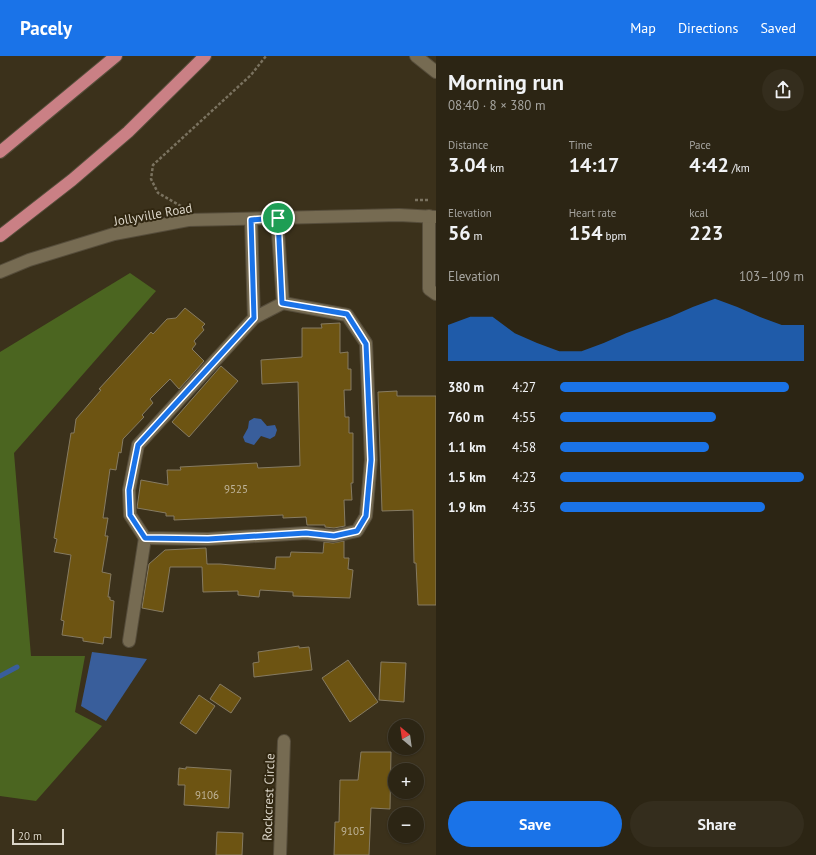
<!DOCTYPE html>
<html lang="en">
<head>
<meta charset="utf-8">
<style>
	body { margin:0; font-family:"PT Sans",sans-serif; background:#342d1d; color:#f1f3f6; height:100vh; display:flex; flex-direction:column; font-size:15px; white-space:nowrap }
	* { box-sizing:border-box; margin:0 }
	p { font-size:13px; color:#a6a5a0 }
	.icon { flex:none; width:22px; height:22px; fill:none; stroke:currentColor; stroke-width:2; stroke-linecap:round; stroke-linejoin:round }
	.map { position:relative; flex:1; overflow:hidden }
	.panel { display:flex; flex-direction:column; background:#2c2514; width:380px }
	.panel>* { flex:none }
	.needle { width:26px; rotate:331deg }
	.controls { position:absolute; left:388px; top:663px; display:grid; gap:8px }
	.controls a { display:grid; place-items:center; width:36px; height:36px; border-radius:50%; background:#2c2514; box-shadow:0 1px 3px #0004,0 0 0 1px #484234; font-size:20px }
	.scale { position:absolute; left:12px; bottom:10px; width:52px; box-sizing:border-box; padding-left:4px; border:2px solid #dad4c7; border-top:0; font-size:11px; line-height:14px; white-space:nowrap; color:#dad4c7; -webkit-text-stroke:3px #312711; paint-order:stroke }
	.pin { position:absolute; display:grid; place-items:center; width:34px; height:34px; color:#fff; margin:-17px; border:2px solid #fff; border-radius:50%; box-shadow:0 1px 4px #0007 }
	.round { display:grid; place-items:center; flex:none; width:42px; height:42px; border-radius:21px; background:#342d1d }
	.summary { display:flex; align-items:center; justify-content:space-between; height:68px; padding:0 12px }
	h1 { font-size:22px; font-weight:700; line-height:30px }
	.metrics { display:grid; grid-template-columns:repeat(3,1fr); gap:6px; height:68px; padding:4px 12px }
	.metrics div { display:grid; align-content:center }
	.metrics b { font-size:20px; font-weight:700 }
	.metrics small { font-size:11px; font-weight:400 }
	.metrics p { font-size:11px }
	.chart { height:112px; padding:8px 12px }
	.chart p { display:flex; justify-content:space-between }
	.chart svg { width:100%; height:72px; margin-top:4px; fill:#1a73e8; opacity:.7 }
	.action { display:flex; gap:8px; margin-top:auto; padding:8px 12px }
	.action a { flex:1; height:46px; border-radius:24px; background:#1a73e8; color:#fff; font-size:16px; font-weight:700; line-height:46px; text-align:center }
	.action a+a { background:#342d1d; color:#f1f3f6 }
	ul { padding:0 12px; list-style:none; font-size:13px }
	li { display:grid; grid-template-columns:64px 48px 1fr; align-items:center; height:30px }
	li i { height:10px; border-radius:5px; background:#1a73e8 }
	header { display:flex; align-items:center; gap:24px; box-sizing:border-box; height:56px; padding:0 20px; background:#1a73e8; color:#fff }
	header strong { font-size:19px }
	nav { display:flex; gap:22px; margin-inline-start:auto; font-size:14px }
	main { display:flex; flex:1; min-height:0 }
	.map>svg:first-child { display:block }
	.green { fill:#4b6520 }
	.water { fill:#395e9b }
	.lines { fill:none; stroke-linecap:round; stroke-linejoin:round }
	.stream { stroke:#395e9b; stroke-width:5 }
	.building { fill:#6d5412; stroke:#867b62 }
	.minor-casing { stroke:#564d3b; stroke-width:14 }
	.highway-casing { stroke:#564d3b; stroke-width:14 }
	.path { stroke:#7a725f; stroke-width:2.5; stroke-dasharray:3 2; stroke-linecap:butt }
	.minor { stroke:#766b52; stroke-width:12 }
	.highway { stroke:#ca8085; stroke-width:12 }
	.route-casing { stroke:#fff; stroke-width:8 }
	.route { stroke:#1a73e8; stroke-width:5 }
	.labels { text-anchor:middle; stroke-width:4; stroke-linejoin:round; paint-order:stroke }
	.number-label { font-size:11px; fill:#bfb49a }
	.street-label { font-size:13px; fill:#dad4c7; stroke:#312711 }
</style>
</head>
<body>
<header>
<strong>Pacely</strong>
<nav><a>Map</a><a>Directions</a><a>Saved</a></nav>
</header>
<main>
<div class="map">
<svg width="436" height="799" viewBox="0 0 436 799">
	<rect width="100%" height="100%" fill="#3b311b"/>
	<polygon class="green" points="130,217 156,235 14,397 31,600 85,600 75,656 102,670 36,745 0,740 0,296"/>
	<g class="water">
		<polygon points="254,362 261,363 267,370 275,369 277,374 275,380 270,383 261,380 254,389 245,386 243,381 248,372 249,365"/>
		<polygon points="92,596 147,603 106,665 81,650"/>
	</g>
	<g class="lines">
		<polyline class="stream" points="0,620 17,611"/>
	</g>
	<g class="building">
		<polygon points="185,252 205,268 202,271 204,274 194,285 196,288 192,293 204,305 179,333 170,323 150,343 153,347 142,359 144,361 123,383 121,397 119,396 116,414 110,413 103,462 108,462 105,480 108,480 102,516 111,518 108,541 110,541 110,544 114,545 111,582 104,581 103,588 83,585 83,582 62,579 64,565 61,564 71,499 54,496 57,483 54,482 71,377 74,377 76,363 101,334 99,333 151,276 153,278 167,263 176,262"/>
		<polygon points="340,267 340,297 348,296 348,313 351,313 351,334 344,334 345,361 349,361 349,377 353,377 353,427 351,427 352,444 344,444 345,470 334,472 325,471 325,469 307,469 306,461 283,462 283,459 174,464 174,460 166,460 166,457 137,452 141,424 168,429 167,414 181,414 180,411 257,407 258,412 300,410 298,326 262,328 261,304 302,301 302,272 322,272 321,268"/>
		<polygon points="221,310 238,325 189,381 172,366"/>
		<polygon points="397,335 397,340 436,340 436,549 418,549 416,507 414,507 413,454 382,455 378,336"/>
		<polygon points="344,485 344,502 349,502 348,513 353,514 350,542 293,540 293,536 260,534 259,541 238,539 238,535 203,536 202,511 170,511 163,556 142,552 149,508 165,494 206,492 207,508 220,508 275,513 276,501 290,501 291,496 323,497 324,486 333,487"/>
		<polygon points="299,590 299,592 309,591 312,614 254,621 253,607 259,606 258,596"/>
		<polygon points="348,604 378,646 350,666 322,622"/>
		<polygon points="381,606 406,607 404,646 379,644"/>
		<polygon points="220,628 241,642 231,657 210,643"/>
		<polygon points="199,639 215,650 196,678 180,667"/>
		<polygon points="361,696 391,696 390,753 371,752 369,799 334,799 335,766 339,766 340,724 358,724"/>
		<polygon points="186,711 231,714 229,752 184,749 185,729 178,729 179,712 186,713"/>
		<polygon points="217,776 243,777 242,799 216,799"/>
	</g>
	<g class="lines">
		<g class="minor-casing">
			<g id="minor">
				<polyline points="416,0 436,16"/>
				<polyline points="429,160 429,233 436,238"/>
				<polyline points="277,162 283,247"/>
				<polyline points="251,163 254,262"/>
				<polyline points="0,216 29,204 114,178 188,164 399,159 436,161"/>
				<polygon points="283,247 347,259 366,287 371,404 366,460 357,475 334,480 306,477 208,483 145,482 130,459 129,434 138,389 254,262"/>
				<polyline points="129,585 145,482"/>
				<polyline points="280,799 284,685"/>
			</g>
		</g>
		<g class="highway-casing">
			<g id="highway">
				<polyline points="0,96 116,0"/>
				<polyline points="0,180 72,124 128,76 205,0"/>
			</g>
		</g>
		<g class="path">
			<polyline points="415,144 428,144"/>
			<polyline points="181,150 158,137 151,123 153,109 251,19 266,0"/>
		</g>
		<use href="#minor" class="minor"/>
		<use href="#highway" class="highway"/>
	</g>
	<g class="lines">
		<g class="route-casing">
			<polygon id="route" points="278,162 282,247 347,258 366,288 371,404 366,460 357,475 334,480 306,477 208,483 145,482 130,459 129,434 138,389 254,262 251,164"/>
		</g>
		<use href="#route" class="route"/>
	</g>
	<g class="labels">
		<g class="number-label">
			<text x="236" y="437">9525</text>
			<text x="207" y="743">9106</text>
			<text x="353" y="779">9105</text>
		</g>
		<g class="street-label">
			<text transform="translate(153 158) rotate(-10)" y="5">Jollyville Road</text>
			<text transform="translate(268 741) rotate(-88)" y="5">Rockcrest Circle</text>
		</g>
	</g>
</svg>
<div class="controls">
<a><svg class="needle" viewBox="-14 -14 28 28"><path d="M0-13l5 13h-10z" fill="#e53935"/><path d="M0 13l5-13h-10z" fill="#a6a5a0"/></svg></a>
<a>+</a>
<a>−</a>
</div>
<div class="scale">20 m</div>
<div class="pin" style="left:278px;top:162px;background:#1e9e55"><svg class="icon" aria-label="arrive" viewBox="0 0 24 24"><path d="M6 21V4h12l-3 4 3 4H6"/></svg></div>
</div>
<section class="panel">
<div class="summary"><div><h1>Morning run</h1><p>08:40 · 8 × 380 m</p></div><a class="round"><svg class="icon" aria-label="share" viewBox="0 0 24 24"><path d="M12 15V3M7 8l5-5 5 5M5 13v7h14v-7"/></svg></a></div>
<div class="metrics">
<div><p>Distance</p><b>3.04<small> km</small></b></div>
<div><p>Time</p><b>14:17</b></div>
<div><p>Pace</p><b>4:42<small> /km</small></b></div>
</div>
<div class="metrics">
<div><p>Elevation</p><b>56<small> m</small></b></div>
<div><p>Heart rate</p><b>154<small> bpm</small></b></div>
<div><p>kcal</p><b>223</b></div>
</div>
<div class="chart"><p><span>Elevation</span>103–109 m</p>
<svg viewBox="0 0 160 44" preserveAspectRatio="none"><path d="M0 44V22L10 17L20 17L30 27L40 33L50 38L60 38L70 33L80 27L90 22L100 17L110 11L120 6L130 11L140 17L150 22L160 22V44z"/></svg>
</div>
<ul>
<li><b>380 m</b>4:27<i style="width:94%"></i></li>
<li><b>760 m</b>4:55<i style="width:64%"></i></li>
<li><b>1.1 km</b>4:58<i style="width:61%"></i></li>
<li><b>1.5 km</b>4:23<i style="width:100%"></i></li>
<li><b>1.9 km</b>4:35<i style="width:84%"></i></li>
</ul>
<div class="action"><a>Save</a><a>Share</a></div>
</section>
</main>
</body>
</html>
